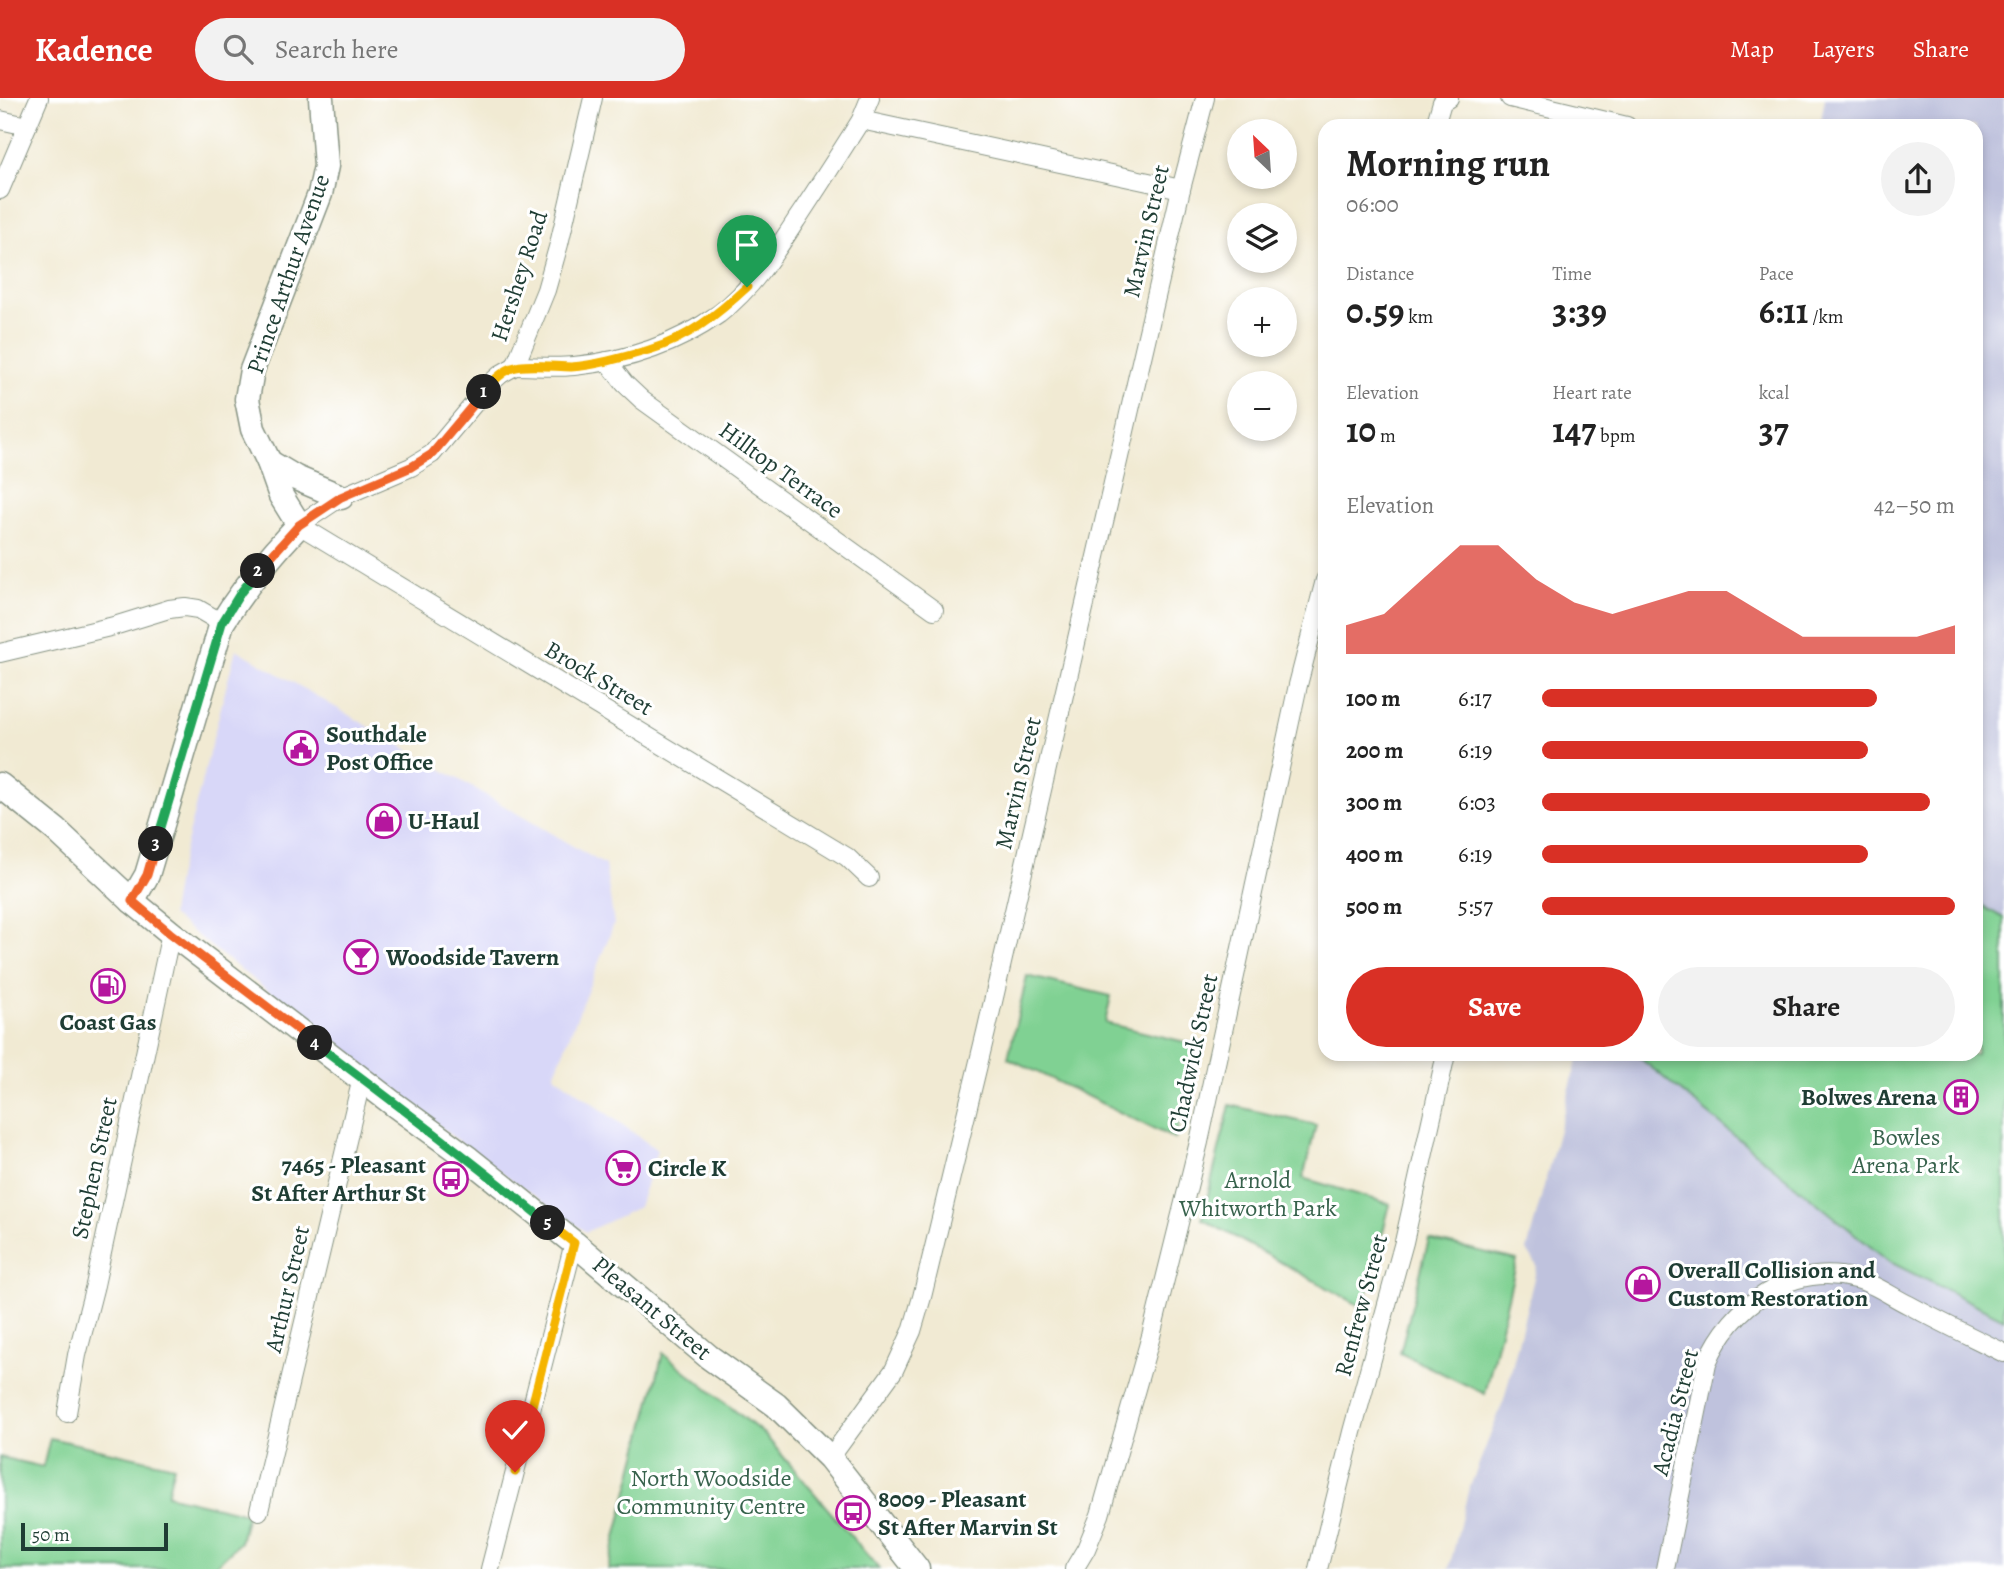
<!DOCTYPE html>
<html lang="en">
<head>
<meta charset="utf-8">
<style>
	body { margin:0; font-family:Alegreya,serif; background:#f2f2f2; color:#222; height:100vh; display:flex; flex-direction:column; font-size:26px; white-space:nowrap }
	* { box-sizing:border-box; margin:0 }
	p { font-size:23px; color:#767676 }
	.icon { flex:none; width:38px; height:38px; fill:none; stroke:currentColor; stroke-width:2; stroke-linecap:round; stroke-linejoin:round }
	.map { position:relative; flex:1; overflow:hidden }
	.side { position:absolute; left:1318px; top:21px; width:665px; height:942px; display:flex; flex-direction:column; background:#fff; border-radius:21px; box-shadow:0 4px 10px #0003 }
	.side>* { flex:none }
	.needle { width:46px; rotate:335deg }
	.tools { position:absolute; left:1227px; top:21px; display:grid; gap:14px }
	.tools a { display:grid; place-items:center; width:70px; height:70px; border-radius:50%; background:#fff; box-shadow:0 4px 10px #0003; font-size:35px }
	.scale { position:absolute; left:21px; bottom:18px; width:147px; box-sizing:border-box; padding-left:7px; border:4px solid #1f3d34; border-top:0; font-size:19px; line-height:24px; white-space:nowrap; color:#1f3d34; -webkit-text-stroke:5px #fff; paint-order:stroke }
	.pin { position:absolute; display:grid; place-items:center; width:60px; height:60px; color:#fff; margin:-72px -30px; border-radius:50% 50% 50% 0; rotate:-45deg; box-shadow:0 0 7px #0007 }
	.pin .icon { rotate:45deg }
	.km { position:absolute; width:35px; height:35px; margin:-18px; border-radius:50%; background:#222; color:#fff; font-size:19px; line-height:35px; text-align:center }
	.round { display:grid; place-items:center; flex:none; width:74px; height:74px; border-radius:37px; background:#f2f2f2 }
	.overview { display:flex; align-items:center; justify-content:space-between; height:119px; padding:0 28px }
	h1 { font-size:38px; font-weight:700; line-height:52px }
	.metrics { display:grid; grid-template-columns:repeat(3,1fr); gap:10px; height:119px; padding:7px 28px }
	.metrics div { display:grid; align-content:center }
	.metrics b { font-size:35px; font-weight:700 }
	.metrics small { font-size:19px; font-weight:400 }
	.metrics p { font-size:19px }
	.chart { height:196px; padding:14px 28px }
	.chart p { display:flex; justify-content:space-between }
	.chart svg { width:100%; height:126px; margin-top:7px; fill:#d93025; opacity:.7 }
	.cta { display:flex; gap:14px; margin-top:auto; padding:14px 28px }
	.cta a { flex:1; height:80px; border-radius:42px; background:#d93025; color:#fff; font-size:28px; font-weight:700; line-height:80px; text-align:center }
	.cta a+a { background:#f2f2f2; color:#222 }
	ul { padding:0 28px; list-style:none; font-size:23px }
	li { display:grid; grid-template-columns:112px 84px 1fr; align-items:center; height:52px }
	li i { height:18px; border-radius:9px; background:#d93025 }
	header { display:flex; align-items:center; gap:42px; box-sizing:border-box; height:98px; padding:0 35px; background:#d93025; color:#fff }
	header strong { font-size:33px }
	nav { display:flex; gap:38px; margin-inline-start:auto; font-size:24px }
	.search { width:490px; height:63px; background:#f2f2f2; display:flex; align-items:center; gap:18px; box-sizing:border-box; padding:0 24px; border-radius:38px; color:#767676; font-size:26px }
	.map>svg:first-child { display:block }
	.built { fill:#d8d7f8 }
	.industrial { fill:#bfc2dd }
	.green { fill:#80d193; stroke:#508764; stroke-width:2 }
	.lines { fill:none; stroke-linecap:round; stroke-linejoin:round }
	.street-casing { stroke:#889484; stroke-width:20 }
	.secondary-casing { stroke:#889484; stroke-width:27 }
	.street { stroke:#fff; stroke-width:18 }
	.secondary { stroke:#fff; stroke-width:24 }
	.split-1-casing { stroke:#fff; stroke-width:14 }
	.split-2-casing { stroke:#fff; stroke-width:14 }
	.split-3-casing { stroke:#fff; stroke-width:14 }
	.split-4-casing { stroke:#fff; stroke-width:14 }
	.split-5-casing { stroke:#fff; stroke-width:14 }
	.split-6-casing { stroke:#fff; stroke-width:14 }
	.split-1 { stroke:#f5b400; stroke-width:9 }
	.split-2 { stroke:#f0652b; stroke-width:9 }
	.split-3 { stroke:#22a559; stroke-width:9 }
	.split-4 { stroke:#f0652b; stroke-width:9 }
	.split-5 { stroke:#22a559; stroke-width:9 }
	.split-6 { stroke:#f5b400; stroke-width:9 }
	.labels { text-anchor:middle; stroke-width:6; stroke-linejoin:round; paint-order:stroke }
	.street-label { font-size:24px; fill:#1f3d34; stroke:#fff }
	.poi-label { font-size:24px; font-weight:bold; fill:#1f3d34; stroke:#fff; text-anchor:start }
	.park-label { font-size:24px; fill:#37624c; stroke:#fff }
</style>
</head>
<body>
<header>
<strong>Kadence</strong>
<div class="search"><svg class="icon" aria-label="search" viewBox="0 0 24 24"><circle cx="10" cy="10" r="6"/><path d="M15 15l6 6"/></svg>Search here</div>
<nav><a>Map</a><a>Layers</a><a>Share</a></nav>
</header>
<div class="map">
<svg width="2004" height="1471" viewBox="0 0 2004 1471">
	<rect width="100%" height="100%" fill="#fff"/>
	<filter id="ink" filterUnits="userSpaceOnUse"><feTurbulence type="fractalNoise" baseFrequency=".0143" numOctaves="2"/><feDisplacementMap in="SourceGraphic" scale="14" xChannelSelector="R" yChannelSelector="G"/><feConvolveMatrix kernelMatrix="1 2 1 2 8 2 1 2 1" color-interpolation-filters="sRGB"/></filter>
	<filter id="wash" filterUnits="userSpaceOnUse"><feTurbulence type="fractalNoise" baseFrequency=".00686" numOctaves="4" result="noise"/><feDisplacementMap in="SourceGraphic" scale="28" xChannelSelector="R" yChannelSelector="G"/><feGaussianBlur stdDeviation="1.57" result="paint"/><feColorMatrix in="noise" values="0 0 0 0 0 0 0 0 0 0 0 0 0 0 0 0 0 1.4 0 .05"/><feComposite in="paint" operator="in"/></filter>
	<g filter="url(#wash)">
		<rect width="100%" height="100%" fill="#f1ead3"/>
		<polygon class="built" points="236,551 605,767 614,826 554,977 657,1052 639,1109 586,1134 471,1053 171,817 177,780"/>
		<g class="industrial">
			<polygon points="1825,0 2004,0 2004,820 1976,805 1976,28 1820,28"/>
			<polygon points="1579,956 1635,956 1888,1163 2004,1221 2004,1471 1449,1471 1468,1394 1504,1302 1537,1168 1527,1152"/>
		</g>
		<g class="green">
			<polygon points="1976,805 2004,820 2004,1221 1888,1163 1635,956 1976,956"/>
			<polygon points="1027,878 1111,898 1105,925 1198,947 1175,1041 1008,960"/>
			<polygon points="1230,1007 1316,1027 1303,1080 1390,1106 1364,1210 1202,1121"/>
			<polygon points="1429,1141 1517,1162 1485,1296 1400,1255"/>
			<polygon points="663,1255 764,1336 879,1471 608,1471"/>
			<polygon points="50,1340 174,1368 167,1397 247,1416 240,1444 212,1471 0,1471 0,1359 43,1369"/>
		</g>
	</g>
	<g filter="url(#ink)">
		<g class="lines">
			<g class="street-casing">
				<g id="street">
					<polyline points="593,0 559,146 546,192 515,268 501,276 493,283 432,356 411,369 341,399 299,427 847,759 869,780"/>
					<polyline points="1510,0 1627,28"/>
					<polyline points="0,22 27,28"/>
					<polyline points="861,22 1181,91"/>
					<polyline points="1435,28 1442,4 1449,0"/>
					<polyline points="0,92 39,0"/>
					<polyline points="607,263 625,286 642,302 934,512"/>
					<path d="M515 268C534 268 555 270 574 268 626 263 677 246 719 216 752 191 775 155 797 121 819 88 840 55 861 22L870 0"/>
					<polyline points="0,555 114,528 169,511 185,509 198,511 222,525"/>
					<polyline points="67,1315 77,1257 95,1187 171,835"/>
					<polyline points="830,1360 894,1272 912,1233 922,1199 986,934 1181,91 1205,0"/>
					<polyline points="259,1413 362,980"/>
					<polyline points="490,1471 574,1145"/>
					<polyline points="1074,1471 1086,1451 1100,1417 1151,1238 1199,1044 1298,587 1325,482"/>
					<polyline points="1318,1471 1352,1334 1404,1144 1446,956"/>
					<path d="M1665 1471 1707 1265C1731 1207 1792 1164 1856 1181 1874 1185 1892 1199 1909 1207 1940 1224 1972 1239 2004 1255"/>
				</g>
			</g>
			<g class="secondary-casing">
				<g id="secondary">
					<polyline points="269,364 296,380 341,399"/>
					<polyline points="0,687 56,732 132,803 171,835 395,1007 469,1061 574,1145 709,1259 776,1307 830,1360 917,1471"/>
					<path d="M132 803 147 777 222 525C244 489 270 458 299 427L281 398 269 364 253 331 247 301 252 272 320 96 326 68 321 0"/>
				</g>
			</g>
			<use href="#street" class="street"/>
			<use href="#secondary" class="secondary"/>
		</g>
	</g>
	<g class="lines" filter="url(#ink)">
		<g class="split-1-casing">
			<path id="split-1" d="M484 294C492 284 500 275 512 270 525 265 556 269 571 269 597 267 624 259 649 252 687 241 719 215 747 189"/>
		</g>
		<g class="split-2-casing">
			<polyline id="split-2" points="258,473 299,427 341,399 411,369 432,356 484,294"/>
		</g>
		<g class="split-3-casing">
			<polyline id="split-3" points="156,746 222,525 241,494 258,473"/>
		</g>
		<g class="split-4-casing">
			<polyline id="split-4" points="156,746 147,777 132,803 170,835 315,945"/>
		</g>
		<g class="split-5-casing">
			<path id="split-5" d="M315 945C394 1004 472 1063 548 1125"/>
		</g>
		<g class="split-6-casing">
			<polyline id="split-6" points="515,1374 574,1145 548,1125"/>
		</g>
		<use href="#split-1" class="split-1"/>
		<use href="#split-2" class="split-2"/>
		<use href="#split-3" class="split-3"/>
		<use href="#split-4" class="split-4"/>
		<use href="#split-5" class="split-5"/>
		<use href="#split-6" class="split-6"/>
	</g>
	<defs>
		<g id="civic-ring" transform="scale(1.75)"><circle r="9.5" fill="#fff" stroke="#b5179e" stroke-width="1.5"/><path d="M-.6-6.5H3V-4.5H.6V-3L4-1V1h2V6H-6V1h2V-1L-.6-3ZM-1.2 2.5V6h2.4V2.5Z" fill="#b5179e"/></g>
		<g id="shop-ring" transform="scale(1.75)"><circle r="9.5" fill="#fff" stroke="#b5179e" stroke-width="1.5"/><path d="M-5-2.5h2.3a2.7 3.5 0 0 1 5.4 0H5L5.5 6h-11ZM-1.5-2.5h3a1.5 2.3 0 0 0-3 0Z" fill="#b5179e"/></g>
		<g id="bar-ring" transform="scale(1.75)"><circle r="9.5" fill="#fff" stroke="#b5179e" stroke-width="1.5"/><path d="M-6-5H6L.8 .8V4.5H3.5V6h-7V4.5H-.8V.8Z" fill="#b5179e"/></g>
		<g id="fuel-ring" transform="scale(1.75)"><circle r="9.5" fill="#fff" stroke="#b5179e" stroke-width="1.5"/><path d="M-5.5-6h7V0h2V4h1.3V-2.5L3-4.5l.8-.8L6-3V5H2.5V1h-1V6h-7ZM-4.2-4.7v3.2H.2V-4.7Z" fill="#b5179e"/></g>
		<g id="building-ring" transform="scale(1.75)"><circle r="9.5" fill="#fff" stroke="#b5179e" stroke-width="1.5"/><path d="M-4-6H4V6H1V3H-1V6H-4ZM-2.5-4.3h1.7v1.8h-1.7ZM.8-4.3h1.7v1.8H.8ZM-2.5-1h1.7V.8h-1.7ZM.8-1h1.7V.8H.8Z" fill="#b5179e"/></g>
		<g id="supermarket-ring" transform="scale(1.75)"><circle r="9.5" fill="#fff" stroke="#b5179e" stroke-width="1.5"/><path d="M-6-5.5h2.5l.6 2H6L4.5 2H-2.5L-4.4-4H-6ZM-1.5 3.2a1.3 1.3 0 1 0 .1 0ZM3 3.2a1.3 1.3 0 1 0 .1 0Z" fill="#b5179e"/></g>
		<g id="bus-ring" transform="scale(1.75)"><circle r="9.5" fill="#fff" stroke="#b5179e" stroke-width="1.5"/><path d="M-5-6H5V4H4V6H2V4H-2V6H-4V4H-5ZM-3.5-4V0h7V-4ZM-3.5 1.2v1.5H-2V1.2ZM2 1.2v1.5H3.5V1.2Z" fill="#b5179e"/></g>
	</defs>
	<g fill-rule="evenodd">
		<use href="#civic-ring" x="301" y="650"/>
		<use href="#shop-ring" x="384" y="723"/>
		<use href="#bar-ring" x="361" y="859"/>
		<use href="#fuel-ring" x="108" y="888"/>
		<use href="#building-ring" x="1961" y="999"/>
		<use href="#supermarket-ring" x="623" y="1070"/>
		<use href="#bus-ring" x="451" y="1081"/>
		<use href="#shop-ring" x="1643" y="1186"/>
		<use href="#bus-ring" x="853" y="1415"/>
	</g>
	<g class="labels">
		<g class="street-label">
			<text transform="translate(1146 133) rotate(-77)" y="8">Marvin Street</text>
			<text transform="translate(288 176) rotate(-71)" y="8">Prince Arthur Avenue</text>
			<text transform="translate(519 178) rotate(-72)" y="8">Hershey Road</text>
			<text transform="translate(781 372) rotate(36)" y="8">Hilltop Terrace</text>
			<text transform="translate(599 580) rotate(31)" y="8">Brock Street</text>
			<text transform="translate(1018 685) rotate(-77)" y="8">Marvin Street</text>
			<text transform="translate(1193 955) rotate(-78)" y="8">Chadwick Street</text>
			<text transform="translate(94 1070) rotate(-78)" y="8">Stephen Street</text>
			<text transform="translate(287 1191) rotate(-77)" y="8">Arthur Street</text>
			<text transform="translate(1361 1207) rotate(-75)" y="8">Renfrew Street</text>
			<text transform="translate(652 1210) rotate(40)" y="8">Pleasant Street</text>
			<text transform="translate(1675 1314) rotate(-76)" y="8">Acadia Street</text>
		</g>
		<g class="poi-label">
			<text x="326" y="644">Southdale<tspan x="326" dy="28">Post Office</tspan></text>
			<text x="408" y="731">U-Haul</text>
			<text x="386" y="867">Woodside Tavern</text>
			<text x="108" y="932" text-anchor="middle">Coast Gas</text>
			<text x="1937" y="1007" text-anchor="end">Bolwes Arena</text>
			<text x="426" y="1075" text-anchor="end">7465 - Pleasant<tspan x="426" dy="28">St After Arthur St</tspan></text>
			<text x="648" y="1078">Circle K</text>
			<text x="1668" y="1180">Overall Collision and<tspan x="1668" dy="28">Custom Restoration</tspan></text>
			<text x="878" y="1409">8009 - Pleasant<tspan x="878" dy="28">St After Marvin St</tspan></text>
		</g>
		<g class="park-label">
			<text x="1906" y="1047">Bowles<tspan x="1906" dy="28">Arena Park</tspan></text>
			<text x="1258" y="1090">Arnold<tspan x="1258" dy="28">Whitworth Park</tspan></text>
			<text x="711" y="1388">North Woodside<tspan x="711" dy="28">Community Centre</tspan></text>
		</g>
	</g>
</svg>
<div class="tools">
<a><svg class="needle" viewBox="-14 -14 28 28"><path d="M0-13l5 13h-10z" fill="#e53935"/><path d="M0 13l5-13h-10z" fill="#767676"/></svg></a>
<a><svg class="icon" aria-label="layers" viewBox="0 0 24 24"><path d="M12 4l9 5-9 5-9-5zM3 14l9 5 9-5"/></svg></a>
<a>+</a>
<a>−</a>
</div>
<div class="scale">50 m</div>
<div class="pin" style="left:747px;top:189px;background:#1e9e55"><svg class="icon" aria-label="arrive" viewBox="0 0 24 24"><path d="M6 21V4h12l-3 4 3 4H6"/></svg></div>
<div class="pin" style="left:515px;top:1374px;background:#d93025"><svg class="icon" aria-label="check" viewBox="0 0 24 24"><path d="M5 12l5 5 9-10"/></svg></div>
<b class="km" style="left:484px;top:294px">1</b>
<b class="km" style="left:258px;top:473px">2</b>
<b class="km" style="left:156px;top:746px">3</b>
<b class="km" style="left:315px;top:945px">4</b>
<b class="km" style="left:548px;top:1125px">5</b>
<section class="side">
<div class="overview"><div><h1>Morning run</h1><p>06:00</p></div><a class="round"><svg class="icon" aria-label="share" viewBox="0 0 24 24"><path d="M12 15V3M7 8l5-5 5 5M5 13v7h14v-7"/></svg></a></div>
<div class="metrics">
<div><p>Distance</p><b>0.59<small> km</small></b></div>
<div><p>Time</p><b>3:39</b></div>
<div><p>Pace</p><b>6:11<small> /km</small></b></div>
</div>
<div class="metrics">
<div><p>Elevation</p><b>10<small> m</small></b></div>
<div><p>Heart rate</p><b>147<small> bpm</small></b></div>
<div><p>kcal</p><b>37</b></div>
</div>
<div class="chart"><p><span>Elevation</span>42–50 m</p>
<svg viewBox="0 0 160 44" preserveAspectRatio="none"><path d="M0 44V34L10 30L20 18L30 6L40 6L50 18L60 26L70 30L80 26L90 22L100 22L110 30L120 38L130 38L140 38L150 38L160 34V44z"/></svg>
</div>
<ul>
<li><b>100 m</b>6:17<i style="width:81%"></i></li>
<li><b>200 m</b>6:19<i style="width:79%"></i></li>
<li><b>300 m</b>6:03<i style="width:94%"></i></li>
<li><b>400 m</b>6:19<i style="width:79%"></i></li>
<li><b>500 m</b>5:57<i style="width:100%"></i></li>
</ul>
<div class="cta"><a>Save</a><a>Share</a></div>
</section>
</div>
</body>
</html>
